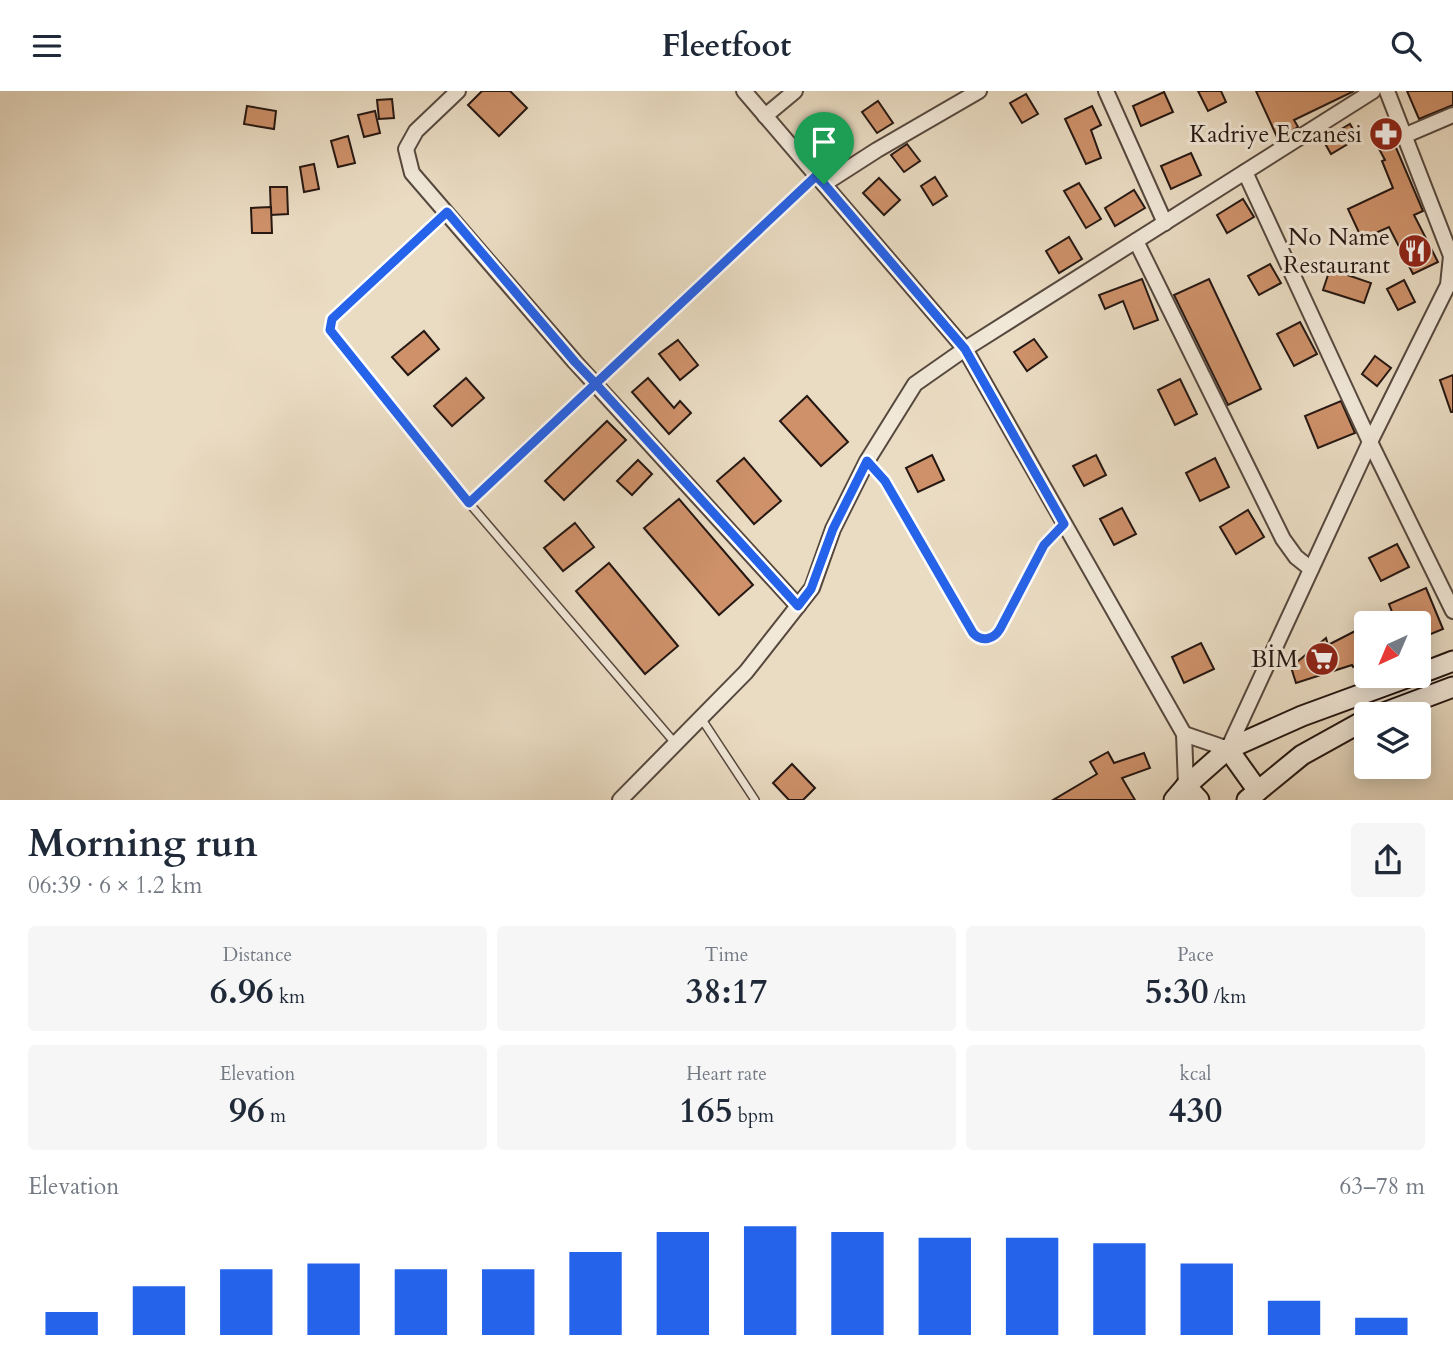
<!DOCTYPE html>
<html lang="en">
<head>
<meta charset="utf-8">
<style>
	body { margin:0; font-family:Cardo,serif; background:#f6f6f7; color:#1f2937; height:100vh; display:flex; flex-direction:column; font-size:26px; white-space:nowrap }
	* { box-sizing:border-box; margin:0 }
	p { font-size:23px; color:#747a83 }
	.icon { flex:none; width:38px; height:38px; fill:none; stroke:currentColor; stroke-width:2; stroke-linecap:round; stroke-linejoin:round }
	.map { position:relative; height:709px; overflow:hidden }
	.sheet { display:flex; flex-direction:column; background:#fff; flex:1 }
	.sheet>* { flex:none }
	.needle { width:46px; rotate:224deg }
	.tools { position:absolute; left:1354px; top:520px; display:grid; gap:14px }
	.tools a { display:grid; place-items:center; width:77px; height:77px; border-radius:7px; background:#fff; box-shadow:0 4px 18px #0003; font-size:35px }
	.pin { position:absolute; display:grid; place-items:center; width:60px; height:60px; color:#fff; margin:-72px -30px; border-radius:50% 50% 50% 0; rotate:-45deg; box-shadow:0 0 7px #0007 }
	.pin .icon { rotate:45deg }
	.round { display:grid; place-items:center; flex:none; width:74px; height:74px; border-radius:7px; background:#f6f6f7 }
	.headline { display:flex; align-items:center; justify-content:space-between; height:119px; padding:0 28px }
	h1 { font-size:38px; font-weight:800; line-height:52px }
	.figures { display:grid; grid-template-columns:repeat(3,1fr); gap:10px; height:119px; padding:7px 28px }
	.figures div { display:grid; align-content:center; border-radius:7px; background:#f6f6f7; text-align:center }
	.figures b { font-size:35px; font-weight:800 }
	.figures small { font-size:19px; font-weight:400 }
	.figures p { font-size:19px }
	.chart { height:196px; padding:14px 28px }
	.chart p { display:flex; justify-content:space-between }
	.chart svg { width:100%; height:126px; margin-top:7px; stroke:#2563eb; stroke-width:6 }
	header { display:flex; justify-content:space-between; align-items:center; height:91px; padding:0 28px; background:#fff; font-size:32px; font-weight:800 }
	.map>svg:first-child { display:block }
	.building { fill:#ce916a; stroke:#251712; stroke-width:2 }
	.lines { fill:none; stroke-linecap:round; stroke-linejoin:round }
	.service-casing { stroke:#56483e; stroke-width:10 }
	.minor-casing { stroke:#56483e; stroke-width:18 }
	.secondary-casing { stroke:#251712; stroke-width:23 }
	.service { stroke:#f1e8d8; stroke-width:7 }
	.minor { stroke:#f1e8d8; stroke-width:14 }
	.secondary { stroke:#f1e8d8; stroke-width:19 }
	.route-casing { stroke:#fff; stroke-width:14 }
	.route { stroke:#2563eb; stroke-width:9 }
	.labels { text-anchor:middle; stroke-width:6; stroke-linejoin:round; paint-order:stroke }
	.poi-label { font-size:24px; fill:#251712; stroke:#f1e8d8; text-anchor:end }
</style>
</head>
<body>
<header><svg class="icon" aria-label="menu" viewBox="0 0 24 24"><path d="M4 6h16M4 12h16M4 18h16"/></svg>Fleetfoot<svg class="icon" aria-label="search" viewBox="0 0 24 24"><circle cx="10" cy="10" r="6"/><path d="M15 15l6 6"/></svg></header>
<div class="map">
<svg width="1453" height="709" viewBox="0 0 1453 709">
	<rect width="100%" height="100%" fill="#eadcc3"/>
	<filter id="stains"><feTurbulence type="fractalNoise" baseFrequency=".00286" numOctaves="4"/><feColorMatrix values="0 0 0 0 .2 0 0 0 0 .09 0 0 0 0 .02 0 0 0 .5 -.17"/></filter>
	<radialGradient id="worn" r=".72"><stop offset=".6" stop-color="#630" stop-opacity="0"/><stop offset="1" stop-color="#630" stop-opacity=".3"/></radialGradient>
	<g class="building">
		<polygon points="482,0 510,0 527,17 499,45 468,14"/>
		<polygon points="1198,0 1221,0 1226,11 1208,20"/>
		<polygon points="1256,0 1354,0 1294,29 1298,36 1278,48"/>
		<polygon points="1407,0 1453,0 1453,14 1419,28"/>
		<polygon points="1164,1 1173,21 1141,35 1133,15"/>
		<polygon points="1026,3 1038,23 1022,32 1010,12"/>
		<polygon points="392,8 394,27 379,28 377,9"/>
		<polygon points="878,10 893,32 877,42 862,21"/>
		<polygon points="247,15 276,20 274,38 244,33"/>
		<polygon points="1092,15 1101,34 1091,39 1101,67 1086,73 1065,28"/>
		<polygon points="375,20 380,42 364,46 358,24"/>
		<polygon points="1389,31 1396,51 1394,52 1423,120 1414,124 1438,171 1413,183 1389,136 1362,148 1348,118 1393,97 1382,70 1385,69 1370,41"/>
		<polygon points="1350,33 1358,47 1331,63 1323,49"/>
		<polygon points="839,38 852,53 831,72 818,57"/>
		<polygon points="348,45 355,72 338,76 331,50"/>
		<polygon points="907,53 920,70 904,81 891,64"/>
		<polygon points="1191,62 1201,84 1171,98 1161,75"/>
		<polygon points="314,73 319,98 304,101 300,76"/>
		<polygon points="935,86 947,105 933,114 921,95"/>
		<polygon points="879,87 900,109 884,124 863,102"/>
		<polygon points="1079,92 1101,128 1086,137 1064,100"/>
		<polygon points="270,96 287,96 288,123 271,124"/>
		<polygon points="1134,99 1145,117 1115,135 1105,117"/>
		<polygon points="1243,108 1254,126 1227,142 1217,124"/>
		<polygon points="271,116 272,142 252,142 251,117"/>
		<polygon points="1069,146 1082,168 1059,182 1046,160"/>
		<polygon points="1270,173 1281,192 1259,204 1248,185"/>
		<polygon points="1330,178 1371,192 1364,212 1323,199"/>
		<polygon points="1142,188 1158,229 1134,238 1123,210 1105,218 1099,204"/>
		<polygon points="1209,188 1261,298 1228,314 1174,204"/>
		<polygon points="1404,189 1415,211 1398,219 1387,198"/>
		<polygon points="1300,231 1317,263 1294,275 1277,243"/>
		<polygon points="424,240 439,258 408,284 392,266"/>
		<polygon points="1034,248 1047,266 1027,280 1014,261"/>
		<polygon points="678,249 698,274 680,289 659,263"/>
		<polygon points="1375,265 1391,277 1377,295 1362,283"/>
		<polygon points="1453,284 1453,321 1451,321 1440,289"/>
		<polygon points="466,287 484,307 452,335 434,315"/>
		<polygon points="648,287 674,317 680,310 691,322 669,343 632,301"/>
		<polygon points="1180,288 1197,323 1175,334 1158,299"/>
		<polygon points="807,305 848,351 821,375 780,330"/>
		<polygon points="1341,310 1355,342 1318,357 1305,325"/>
		<polygon points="607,330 626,349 564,409 545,390"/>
		<polygon points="932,364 944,389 918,401 906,377"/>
		<polygon points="1096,364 1106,384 1084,395 1073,375"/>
		<polygon points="744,367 781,410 754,433 717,390"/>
		<polygon points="1215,367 1229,396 1200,410 1186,382"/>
		<polygon points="638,369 652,383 632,404 617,390"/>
		<polygon points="679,408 753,494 719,524 644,437"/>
		<polygon points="1122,417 1136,443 1114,454 1100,428"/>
		<polygon points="1248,419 1264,446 1236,463 1220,436"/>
		<polygon points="575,432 594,456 563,480 544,457"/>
		<polygon points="1397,453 1409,476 1381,490 1369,467"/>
		<polygon points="609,472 678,555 645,583 576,500"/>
		<polygon points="1426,497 1443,538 1419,548 1419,532 1370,532 1392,521 1389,513"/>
		<polygon points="1367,534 1367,569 1353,576 1352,574 1296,592 1291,576 1326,547 1328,554"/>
		<polygon points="1201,552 1214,578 1184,592 1172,566"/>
		<polygon points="1108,661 1114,672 1144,662 1150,677 1122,687 1135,709 1053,709 1097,683 1090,671"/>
		<polygon points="792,673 815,697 803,709 789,709 773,692"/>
	</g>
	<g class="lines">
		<g class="service-casing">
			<g id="service">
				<polyline points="447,121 332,228 330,239 469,412"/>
				<path d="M867 371 885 390 973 543C980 550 989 549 997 543L1044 454 1064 433"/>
				<polyline points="701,627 755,709"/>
				<polyline points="675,652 469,412 816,85"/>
			</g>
		</g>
		<g class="minor-casing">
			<g id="minor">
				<polyline points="458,0 416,40 406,58 412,82 575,271 798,515"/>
				<polyline points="744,0 965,258 1184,643 1186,695"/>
				<polyline points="1106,0 1165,132"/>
				<polyline points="765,25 795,0"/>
				<polyline points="1406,44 1453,24"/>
				<polyline points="1245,81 1370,351 1453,520"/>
				<polyline points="824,93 877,59 979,0"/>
				<polyline points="1136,150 1283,448 1296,466 1311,478"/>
				<polyline points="1184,643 1228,658 1370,351 1448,194 1451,165 1387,0"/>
				<polyline points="620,709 746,581 812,497 833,438 867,370 915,293 965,258 1373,0"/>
			</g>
		</g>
		<g class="secondary-casing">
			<g id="secondary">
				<polyline points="1419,583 1453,570"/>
				<polyline points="1381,623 1453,596"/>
				<polyline points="1228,658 1258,700"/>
				<polyline points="1186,695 1199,709"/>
				<polyline points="1174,709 1186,695 1228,658 1302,625 1414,584"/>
				<polyline points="1247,709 1302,664 1367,628"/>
			</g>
		</g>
		<use href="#service" class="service"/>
		<use href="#minor" class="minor"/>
		<use href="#secondary" class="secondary"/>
	</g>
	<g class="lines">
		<g class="route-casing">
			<path id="route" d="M824 93 816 85 469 412 330 239 332 228 447 121 575 271 595 292 798 515 811 498 833 438 867 370 885 390 973 542C982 552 994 548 1000 538L1044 454 1064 433 965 258 824 93"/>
		</g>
		<use href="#route" class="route"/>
	</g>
	<defs>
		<g id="pharmacy-disc" transform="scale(1.75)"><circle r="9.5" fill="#8f2418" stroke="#f1e8d8"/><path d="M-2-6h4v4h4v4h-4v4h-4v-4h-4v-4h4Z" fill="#fff"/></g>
		<g id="restaurant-disc" transform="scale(1.75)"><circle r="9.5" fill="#8f2418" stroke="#f1e8d8"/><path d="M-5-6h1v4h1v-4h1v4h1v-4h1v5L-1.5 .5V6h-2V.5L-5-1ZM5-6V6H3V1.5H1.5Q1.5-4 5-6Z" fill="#fff"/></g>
		<g id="supermarket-disc" transform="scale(1.75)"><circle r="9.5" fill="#8f2418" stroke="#f1e8d8"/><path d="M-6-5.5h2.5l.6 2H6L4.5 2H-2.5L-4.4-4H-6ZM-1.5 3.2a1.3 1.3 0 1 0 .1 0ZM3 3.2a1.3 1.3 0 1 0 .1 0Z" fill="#fff"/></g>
	</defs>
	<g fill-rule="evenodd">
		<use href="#pharmacy-disc" x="1386" y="43"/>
		<use href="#restaurant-disc" x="1415" y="160"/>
		<use href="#supermarket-disc" x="1322" y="568"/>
	</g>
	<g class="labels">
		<g class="poi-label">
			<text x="1362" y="51">Kadriye Eczanesi</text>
			<text x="1390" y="154">No Name<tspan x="1390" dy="28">Restaurant</tspan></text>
			<text x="1298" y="576">BİM</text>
		</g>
	</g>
	<rect width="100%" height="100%" filter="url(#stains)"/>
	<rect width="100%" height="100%" fill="url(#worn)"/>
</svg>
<div class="tools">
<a><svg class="needle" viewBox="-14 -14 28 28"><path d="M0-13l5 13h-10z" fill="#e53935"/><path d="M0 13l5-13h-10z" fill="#747a83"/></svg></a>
<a><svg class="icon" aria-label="layers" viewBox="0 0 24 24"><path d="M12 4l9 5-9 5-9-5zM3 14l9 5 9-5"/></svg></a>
</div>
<div class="pin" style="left:824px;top:93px;background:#1e9e55"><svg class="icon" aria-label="arrive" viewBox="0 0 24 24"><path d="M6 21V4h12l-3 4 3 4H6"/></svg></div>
</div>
<section class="sheet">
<div class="headline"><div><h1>Morning run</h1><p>06:39 · 6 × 1.2 km</p></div><a class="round"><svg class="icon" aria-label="share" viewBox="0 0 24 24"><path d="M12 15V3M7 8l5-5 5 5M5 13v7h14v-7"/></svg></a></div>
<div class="figures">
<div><p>Distance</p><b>6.96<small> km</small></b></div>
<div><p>Time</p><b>38:17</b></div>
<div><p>Pace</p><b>5:30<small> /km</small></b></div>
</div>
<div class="figures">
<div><p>Elevation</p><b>96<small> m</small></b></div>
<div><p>Heart rate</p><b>165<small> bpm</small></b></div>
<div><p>kcal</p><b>430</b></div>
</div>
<div class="chart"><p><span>Elevation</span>63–78 m</p>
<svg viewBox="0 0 160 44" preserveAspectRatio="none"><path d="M5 44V36M15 44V27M25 44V21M35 44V19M45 44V21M55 44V21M65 44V15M75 44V8M85 44V6M95 44V8M105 44V10M115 44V10M125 44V12M135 44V19M145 44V32M155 44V38"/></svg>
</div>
</section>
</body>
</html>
